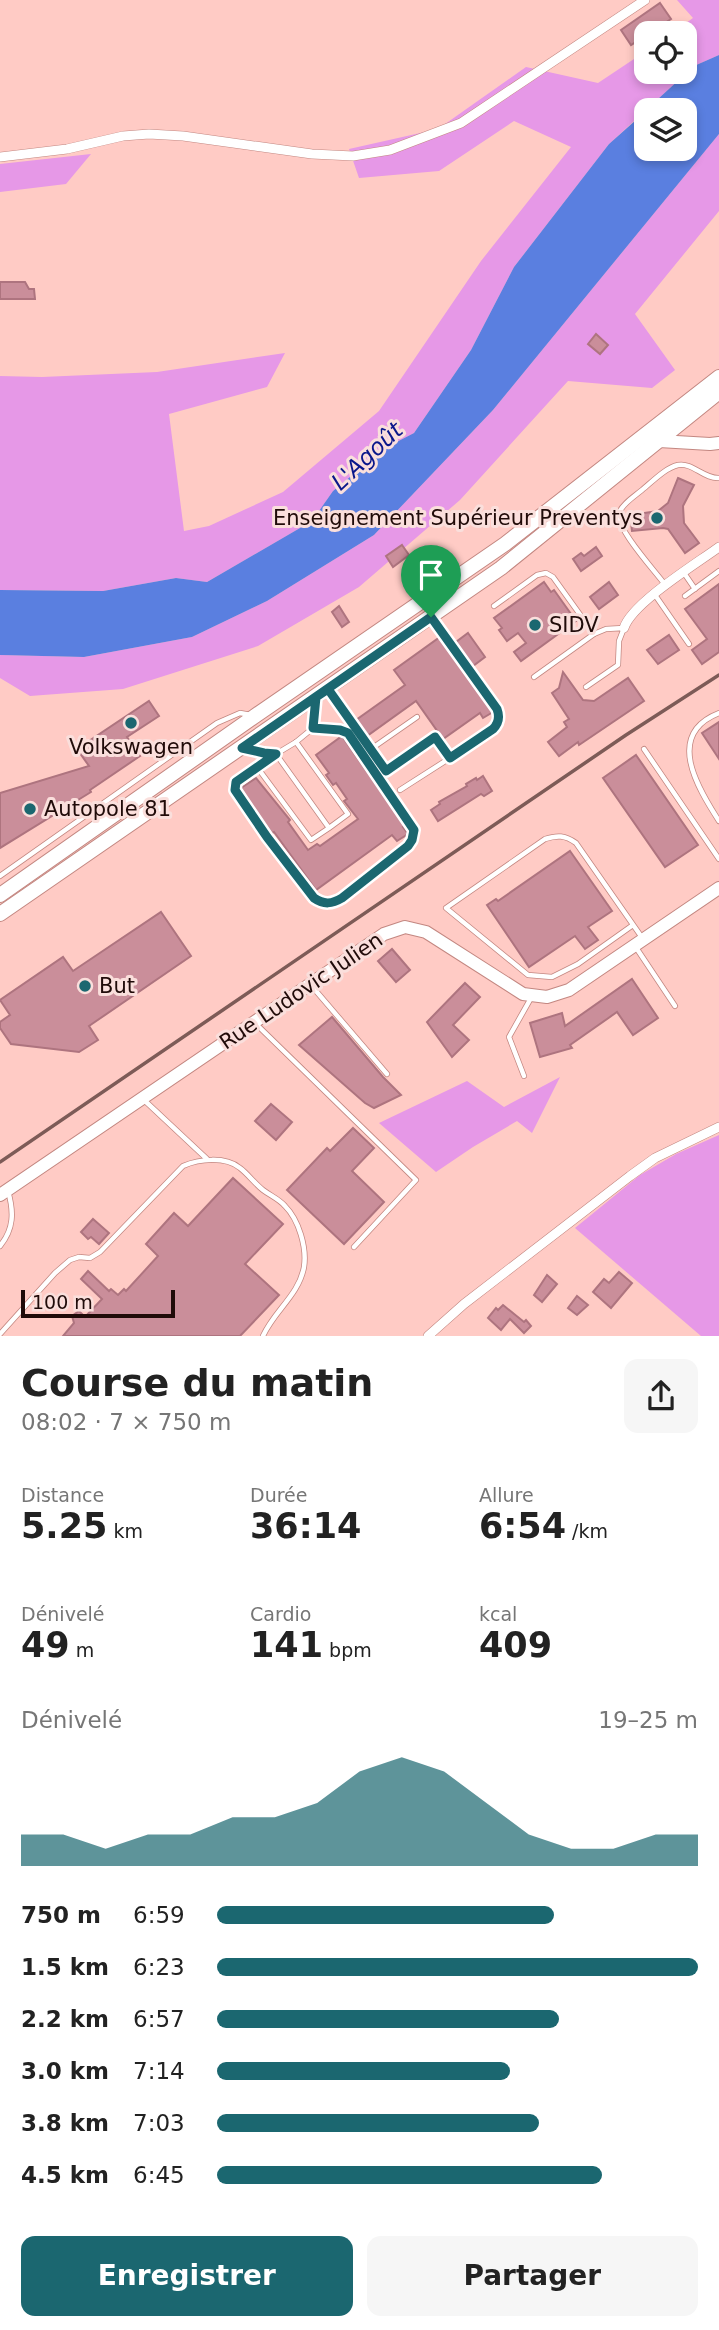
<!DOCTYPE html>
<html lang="fr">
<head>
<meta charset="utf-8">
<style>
	body { margin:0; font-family:"DejaVu Sans",sans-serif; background:#f6f6f6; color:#222; height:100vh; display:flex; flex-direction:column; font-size:26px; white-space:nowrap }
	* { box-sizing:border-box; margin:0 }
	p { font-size:23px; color:#767676 }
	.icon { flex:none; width:38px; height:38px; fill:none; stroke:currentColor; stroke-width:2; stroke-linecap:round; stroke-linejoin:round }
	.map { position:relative; height:1336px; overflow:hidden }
	.side { display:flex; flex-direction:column; background:#fff; flex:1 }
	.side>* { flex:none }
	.buttons { position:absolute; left:634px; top:21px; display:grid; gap:14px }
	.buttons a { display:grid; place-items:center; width:63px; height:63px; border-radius:14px; background:#fff; box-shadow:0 4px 10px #0003; font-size:35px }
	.scale { position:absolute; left:21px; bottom:18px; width:154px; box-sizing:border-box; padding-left:7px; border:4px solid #200b09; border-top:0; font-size:19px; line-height:24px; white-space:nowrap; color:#200b09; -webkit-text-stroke:5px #fadfdc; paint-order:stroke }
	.pin { position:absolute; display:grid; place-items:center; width:60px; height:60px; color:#fff; margin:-72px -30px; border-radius:50% 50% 50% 0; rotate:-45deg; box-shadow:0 0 7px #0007 }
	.pin .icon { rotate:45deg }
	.round { display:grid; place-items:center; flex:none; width:74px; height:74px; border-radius:14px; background:#f6f6f6 }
	.overview { display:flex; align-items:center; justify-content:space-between; height:119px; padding:0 21px }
	h1 { font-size:38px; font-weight:600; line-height:52px }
	.figures { display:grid; grid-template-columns:repeat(3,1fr); gap:10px; height:119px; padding:7px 21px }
	.figures div { display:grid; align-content:center }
	.figures b { font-size:35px; font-weight:600 }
	.figures small { font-size:19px; font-weight:400 }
	.figures p { font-size:19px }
	.chart { height:196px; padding:14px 21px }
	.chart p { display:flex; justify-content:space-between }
	.chart svg { width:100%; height:126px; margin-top:7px; fill:#1b6770; opacity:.7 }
	.action { display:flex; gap:14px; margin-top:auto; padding:14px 21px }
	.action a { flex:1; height:80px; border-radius:14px; background:#1b6770; color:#fff; font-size:28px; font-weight:600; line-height:80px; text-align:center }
	.action a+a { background:#f6f6f6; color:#222 }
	ul { padding:0 21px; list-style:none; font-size:23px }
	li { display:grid; grid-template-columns:112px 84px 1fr; align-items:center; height:52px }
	li i { height:18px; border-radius:9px; background:#1b6770 }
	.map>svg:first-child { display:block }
	.green { fill:#e698e7 }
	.water { fill:#5a7fe0 }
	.building { fill:#ca8e9a; stroke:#ae747f; stroke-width:2 }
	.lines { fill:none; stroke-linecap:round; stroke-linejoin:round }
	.service-casing { stroke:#c38781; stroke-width:6 }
	.minor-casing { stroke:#c38781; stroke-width:10 }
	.secondary-casing { stroke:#c38781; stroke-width:14 }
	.primary-casing { stroke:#c38781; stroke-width:16 }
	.service { stroke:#fff; stroke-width:4.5 }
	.minor { stroke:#fff; stroke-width:9 }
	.secondary { stroke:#fff; stroke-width:12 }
	.primary { stroke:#fff; stroke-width:14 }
	.rail { stroke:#7d5b57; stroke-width:3.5 }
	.route-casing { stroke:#fff; stroke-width:14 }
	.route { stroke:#1b6770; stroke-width:9 }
	.poi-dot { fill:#1b6770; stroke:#fadfdc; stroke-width:2.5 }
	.labels { text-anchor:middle; stroke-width:6; stroke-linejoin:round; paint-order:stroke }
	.poi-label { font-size:21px; fill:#200b09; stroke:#fadfdc; text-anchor:start }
	.street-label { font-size:21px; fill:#200b09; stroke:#fadfdc }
	.water-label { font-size:23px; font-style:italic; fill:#0a178b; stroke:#fadfdc }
</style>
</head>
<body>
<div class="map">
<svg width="719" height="1336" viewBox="0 0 719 1336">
	<rect width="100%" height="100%" fill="#ffcbc5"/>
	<g class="green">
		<polygon points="677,0 719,0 719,55 694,66 609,144 514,267 471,350 414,433 385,448 333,491 312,521 207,582 176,578 103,591 0,590 0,376 42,377 157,372 285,353 267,387 169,414 184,531 209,526 283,492 379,411 481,261 571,147 514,121 439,171 359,178 349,149 438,129 526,67 598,83 646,51 646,72 684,72 684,33 672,33 693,18"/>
		<polygon points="719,134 719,211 635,314 675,370 652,388 568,381 460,500 359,587 258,646 123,689 30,696 0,678 0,655 84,657 192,637 267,601 374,535 493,410"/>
		<polygon points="91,154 66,184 0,192 0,164"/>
		<polygon points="560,1077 532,1133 517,1121 473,1147 436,1172 379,1123 467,1081 504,1107"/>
		<polygon points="719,1135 719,1336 701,1336 575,1228 640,1175 676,1154"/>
	</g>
	<polygon class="water" points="719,55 719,134 493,410 374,535 267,601 192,637 84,657 0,655 0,590 103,591 176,578 207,582 312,521 333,491 385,448 414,433 471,350 514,267 609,144 646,111 646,149 684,149 684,110 646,110 694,66"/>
	<g class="building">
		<polygon points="660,3 671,19 631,45 621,30"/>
		<polygon points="0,282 25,282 29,289 34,289 35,299 0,299"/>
		<polygon points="596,334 608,345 600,354 588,344"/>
		<polygon points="678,478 694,485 683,506 684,523 699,543 685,553 668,529 663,528 632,531 630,515 658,511 668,503"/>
		<polygon points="402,545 409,555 393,567 386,556"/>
		<polygon points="596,547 602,556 581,571 573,559 581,553 584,556"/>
		<polygon points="544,582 551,592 554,590 576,621 521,661 514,652 526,643 518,633 507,641 499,630 502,628 494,618"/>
		<polygon points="609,582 618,595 599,609 590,597"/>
		<polygon points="719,584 719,652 702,664 692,650 707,639 685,609"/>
		<polygon points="339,606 349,622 342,627 332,612"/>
		<polygon points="468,633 485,657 473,666 456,642"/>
		<polygon points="669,635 679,650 658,664 647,650"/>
		<polygon points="440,637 493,712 483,718 480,713 443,739 416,701 367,736 356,720 405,685 394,670"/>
		<polygon points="563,672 583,700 594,701 628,678 644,701 579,745 578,742 559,756 548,742 567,727 564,722 569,719 552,693 559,688"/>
		<polygon points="149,701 159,716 127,737 140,756 90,790 91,792 0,848 0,793 89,766 77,749"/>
		<polygon points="719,722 719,759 702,733"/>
		<polygon points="342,736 405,826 403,827 408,834 397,841 392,835 316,890 274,832 272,833 242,792 241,788 256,778 290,820 288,822 308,850 317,844 320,846 358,819 344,801 347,799 336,783 333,785 326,775 329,773 316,755"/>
		<polygon points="636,755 698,845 665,867 603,778"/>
		<polygon points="483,776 492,791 484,796 481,794 438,821 431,810 440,804 439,802 467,786 466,784 476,778 477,780"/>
		<polygon points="570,851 612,911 588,927 598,940 585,949 575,936 529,967 487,905 496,899 498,901"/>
		<polygon points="161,912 191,956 89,1026 98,1040 79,1052 11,1044 0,1028 0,1022 10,1015 0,1000 63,957 73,971"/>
		<polygon points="392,949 410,970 396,982 378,961"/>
		<polygon points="632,979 658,1018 633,1035 617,1012 570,1045 572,1048 540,1057 530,1023 562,1013 565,1026"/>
		<polygon points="465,983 480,997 453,1025 469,1040 452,1057 427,1022"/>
		<polygon points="332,1017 383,1077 401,1095 374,1108 365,1103 299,1045"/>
		<polygon points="271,1104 292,1122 276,1140 255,1121"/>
		<polygon points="353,1128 374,1148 352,1171 384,1202 344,1244 287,1190 327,1148 330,1151"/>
		<polygon points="233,1178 283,1224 245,1264 279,1295 240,1336 63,1336 74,1323 72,1316 79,1311 85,1317 102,1299 81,1279 88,1271 109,1291 111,1289 118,1295 124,1289 126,1291 158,1256 146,1244 174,1213 188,1226"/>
		<polygon points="93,1219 109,1233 99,1244 91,1237 88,1239 81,1232"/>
		<polygon points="619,1272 632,1283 611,1308 593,1292 604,1279 609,1283"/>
		<polygon points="547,1275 557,1284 542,1302 534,1295"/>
		<polygon points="577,1296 588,1305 577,1315 568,1308"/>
		<polygon points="503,1305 524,1322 526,1320 531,1326 524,1333 510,1319 501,1330 488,1318 496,1308 498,1310"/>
	</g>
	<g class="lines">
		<g class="service-casing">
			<g id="service">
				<polyline points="684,573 695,589"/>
				<path d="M666 586C656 572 615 528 619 513 622 504 635 496 642 490 652 482 665 468 678 465 692 462 704 479 719 478"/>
				<polyline points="655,595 689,644"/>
				<polyline points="685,596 719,571"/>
				<polyline points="494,606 537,575 546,573 553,577 594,634 606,629 624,628 619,641 618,665 586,687"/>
				<polyline points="433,619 497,709 499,716 493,729 450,758"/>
				<polyline points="534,677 594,634"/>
				<polyline points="330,691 386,771 435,737 450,758 400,790"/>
				<path d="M719 713C665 734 697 787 719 821"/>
				<polyline points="296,742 348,814 329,828 276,754 257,767 311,840 329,828"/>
				<polyline points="247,748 264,753 276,754 296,742 313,728 315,701"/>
				<polyline points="371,749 417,717"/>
				<polyline points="644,749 719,859"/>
				<polyline points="257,767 236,782 237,794 314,898 320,902 335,902 408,846 412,840 414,830 348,733 340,730 313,728"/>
				<polyline points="0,876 217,723 240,713 251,715"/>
				<path d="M633 925 578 964 552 977 528 975 446 908 545 839C557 835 565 835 576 843L643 939"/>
				<polyline points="635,946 675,1006"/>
				<polyline points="310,984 387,1074"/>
				<polyline points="256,1024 416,1180 354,1247"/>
				<polyline points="524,1076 509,1037 531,998"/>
				<polyline points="144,1100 207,1159"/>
				<path d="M0 1246C14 1229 14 1212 8 1191"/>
				<path d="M0 1334 55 1273 70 1260 79 1257 90 1258 100 1252 183 1166C199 1159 225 1156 240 1168 248 1174 255 1184 263 1190 271 1196 279 1199 285 1206 299 1220 307 1248 304 1267 299 1295 274 1311 263 1336"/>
			</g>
		</g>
		<g class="minor-casing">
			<g id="minor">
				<polyline points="0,157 67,149 123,136 149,134 183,136 312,154 353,156 390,150 461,123 645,0"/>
				<path d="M624 628C632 603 696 564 719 547"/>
				<polyline points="428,1336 464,1304 630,1176 655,1158 719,1127"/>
			</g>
		</g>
		<g class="secondary-casing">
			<g id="secondary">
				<polyline points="659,441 710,444 719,443"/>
				<polyline points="0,1195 384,934 405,927 426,932 523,994 547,997 569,990 719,888"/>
			</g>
		</g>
		<g class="primary-casing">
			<g id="primary">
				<polyline points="0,895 255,716 505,544 719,377"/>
				<polyline points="0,914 501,568 719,392"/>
			</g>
		</g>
		<use href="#service" class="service"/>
		<use href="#minor" class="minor"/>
		<use href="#secondary" class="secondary"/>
		<use href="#primary" class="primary"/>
		<polyline class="rail" points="0,1162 626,735 719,675"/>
	</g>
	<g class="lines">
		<g class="route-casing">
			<path id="route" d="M431 617 242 748 264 753 276 754 236 782 235 790 267 837 314 898C324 905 332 904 342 898L408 846 412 840 414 830 348 733 340 730 313 728 316 697 328 689 386 771 435 737 450 758 493 729C499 723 500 717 497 709L431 617"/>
		</g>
		<use href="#route" class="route"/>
	</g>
	<g class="poi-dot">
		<circle cx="657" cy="518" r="7"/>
		<circle cx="535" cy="625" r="7"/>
		<circle cx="131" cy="723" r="7"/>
		<circle cx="30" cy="809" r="7"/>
		<circle cx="85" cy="986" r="7"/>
	</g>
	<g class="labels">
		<g class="poi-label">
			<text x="643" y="525" text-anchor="end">Enseignement Supérieur Preventys</text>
			<text x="549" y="632">SIDV</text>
			<text x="131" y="754" text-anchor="middle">Volkswagen</text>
			<text x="44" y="816">Autopole 81</text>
			<text x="99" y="993">But</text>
		</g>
		<g class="street-label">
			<text transform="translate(301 991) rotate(-34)" y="7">Rue Ludovic Julien</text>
		</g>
		<g class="water-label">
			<text transform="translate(367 456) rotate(-43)" y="8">L'Agoût</text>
		</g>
	</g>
</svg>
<div class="buttons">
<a><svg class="icon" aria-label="locate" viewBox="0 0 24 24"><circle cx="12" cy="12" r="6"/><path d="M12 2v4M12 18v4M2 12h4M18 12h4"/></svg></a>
<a><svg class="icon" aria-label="layers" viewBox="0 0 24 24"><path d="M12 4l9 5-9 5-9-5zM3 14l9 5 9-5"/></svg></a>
</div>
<div class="scale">100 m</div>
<div class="pin" style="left:431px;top:617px;background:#1e9e55"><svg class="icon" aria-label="arrive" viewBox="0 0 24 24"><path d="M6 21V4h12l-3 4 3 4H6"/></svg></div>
</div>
<section class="side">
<div class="overview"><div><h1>Course du matin</h1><p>08:02 · 7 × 750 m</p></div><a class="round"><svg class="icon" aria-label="share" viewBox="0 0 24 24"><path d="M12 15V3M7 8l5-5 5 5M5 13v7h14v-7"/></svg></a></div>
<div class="figures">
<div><p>Distance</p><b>5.25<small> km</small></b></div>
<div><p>Durée</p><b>36:14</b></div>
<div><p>Allure</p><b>6:54<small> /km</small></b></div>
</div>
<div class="figures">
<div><p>Dénivelé</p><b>49<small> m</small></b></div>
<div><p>Cardio</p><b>141<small> bpm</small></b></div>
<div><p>kcal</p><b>409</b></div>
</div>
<div class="chart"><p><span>Dénivelé</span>19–25 m</p>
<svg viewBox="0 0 160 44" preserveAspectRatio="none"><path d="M0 44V33L10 33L20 38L30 33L40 33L50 27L60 27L70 22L80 11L90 6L100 11L110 22L120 33L130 38L140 38L150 33L160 33V44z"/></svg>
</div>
<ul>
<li><b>750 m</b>6:59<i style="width:70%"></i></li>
<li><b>1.5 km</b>6:23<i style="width:100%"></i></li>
<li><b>2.2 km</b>6:57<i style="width:71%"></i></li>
<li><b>3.0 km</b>7:14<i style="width:61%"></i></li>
<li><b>3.8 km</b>7:03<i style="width:67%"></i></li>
<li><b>4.5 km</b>6:45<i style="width:80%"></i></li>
</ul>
<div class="action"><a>Enregistrer</a><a>Partager</a></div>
</section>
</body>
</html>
